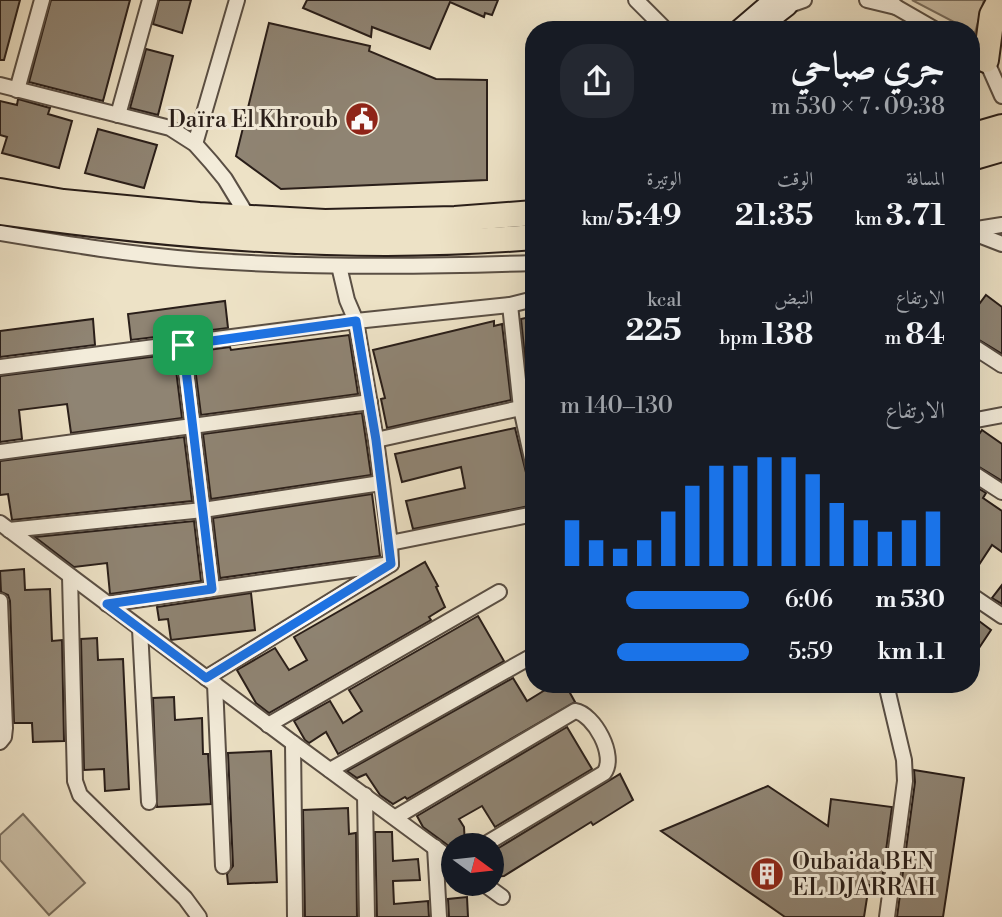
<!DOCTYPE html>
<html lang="ar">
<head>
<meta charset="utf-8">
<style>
	body { margin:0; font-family:"Libre Bodoni",Amiri,serif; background:#242831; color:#f1f3f6; direction:rtl; height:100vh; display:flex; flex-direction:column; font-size:26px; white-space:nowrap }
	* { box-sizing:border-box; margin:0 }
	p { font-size:23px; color:#9ea1a6 }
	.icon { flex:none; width:38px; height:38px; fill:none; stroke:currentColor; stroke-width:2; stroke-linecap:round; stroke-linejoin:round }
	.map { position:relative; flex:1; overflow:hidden; direction:ltr }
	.side { position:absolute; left:525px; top:21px; width:455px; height:672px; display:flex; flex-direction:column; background:#171b24; border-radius:28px; box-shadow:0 7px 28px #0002; direction:rtl }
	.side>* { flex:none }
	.needle { width:46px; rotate:105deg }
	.buttons { position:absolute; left:441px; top:833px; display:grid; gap:14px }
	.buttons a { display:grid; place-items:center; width:63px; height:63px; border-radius:50%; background:#171b24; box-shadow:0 7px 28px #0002; font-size:35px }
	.pin { position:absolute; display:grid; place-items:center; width:60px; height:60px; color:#fff; margin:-30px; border-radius:14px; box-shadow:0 4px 10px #0006 }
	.round { display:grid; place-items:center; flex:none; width:74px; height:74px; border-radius:28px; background:#242831 }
	.headline { display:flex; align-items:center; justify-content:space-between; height:119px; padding:0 35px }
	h1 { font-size:38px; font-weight:700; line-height:52px }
	.metrics { display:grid; grid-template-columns:repeat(3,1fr); gap:10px; height:119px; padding:7px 35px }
	.metrics div { display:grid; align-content:center }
	.metrics b { font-size:30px; font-weight:700 }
	.metrics small { font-size:19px; font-weight:400 }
	.metrics p { font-size:19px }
	.chart { height:196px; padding:14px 35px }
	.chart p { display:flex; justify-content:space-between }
	.chart svg { width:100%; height:126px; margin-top:7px; stroke:#1a73e8; stroke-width:6 }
	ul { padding:0 35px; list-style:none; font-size:23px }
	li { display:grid; grid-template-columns:112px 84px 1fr; align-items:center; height:52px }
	li i { height:18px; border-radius:9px; background:#1a73e8 }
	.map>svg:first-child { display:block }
	.green { fill:#ccc1a9; stroke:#7a7061; stroke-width:2 }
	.building { fill:#8f8473; stroke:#291e19; stroke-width:2 }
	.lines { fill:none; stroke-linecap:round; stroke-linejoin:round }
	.street-casing { stroke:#5a4f44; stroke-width:18 }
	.secondary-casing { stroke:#291e19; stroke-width:23 }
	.highway-casing { stroke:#291e19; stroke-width:28 }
	.street { stroke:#f3ecda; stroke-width:14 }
	.secondary { stroke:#f3ecda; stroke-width:19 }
	.highway { stroke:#ede2c6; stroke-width:24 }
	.route-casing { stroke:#fff; stroke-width:14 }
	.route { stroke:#1a73e8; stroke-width:9 }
	.labels { text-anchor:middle; stroke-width:6; stroke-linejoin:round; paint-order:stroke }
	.poi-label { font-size:23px; fill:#291e19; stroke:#f3ecda; text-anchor:end }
</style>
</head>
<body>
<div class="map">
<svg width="1002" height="917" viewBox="0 0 1002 917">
	<rect width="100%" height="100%" fill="#ede2c6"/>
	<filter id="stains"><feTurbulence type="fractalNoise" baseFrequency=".00286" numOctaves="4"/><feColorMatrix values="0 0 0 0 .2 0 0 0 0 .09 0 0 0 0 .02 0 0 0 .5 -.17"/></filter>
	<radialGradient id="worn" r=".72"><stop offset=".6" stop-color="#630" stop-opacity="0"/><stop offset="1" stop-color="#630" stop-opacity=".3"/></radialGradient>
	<g class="green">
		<polygon points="912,0 984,0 975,33"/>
		<polygon points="23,814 85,883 49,915 0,860 0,835"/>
	</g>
	<g class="building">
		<polygon points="0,0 20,0 4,60 0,60"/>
		<polygon points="51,0 130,0 103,101 29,82"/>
		<polygon points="159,0 191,0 182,33 153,24"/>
		<polygon points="307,0 498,0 492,15 485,13 484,17 450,2 430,49 372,27 371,37 303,8"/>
		<polygon points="269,23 370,46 369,51 436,79 487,80 487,180 281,189 236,156"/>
		<polygon points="146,49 173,56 158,115 130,108"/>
		<polygon points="18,99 50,108 48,114 72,121 59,168 2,153 7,137 0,135 0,101 17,105"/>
		<polygon points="98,129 157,145 144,188 85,173"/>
		<polygon points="986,295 1002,307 1002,354 971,335 971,315"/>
		<polygon points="225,301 228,328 131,340 128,314"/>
		<polygon points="534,316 534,396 529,396 521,319"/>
		<polygon points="93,319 95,345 0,357 0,331"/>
		<polygon points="494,321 494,326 502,324 511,400 387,428 381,399 385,398 373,350"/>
		<polygon points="349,335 358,394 201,415 193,352 230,347 231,350"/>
		<polygon points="174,354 182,418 71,433 67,404 19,410 22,439 0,442 0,376"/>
		<polygon points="362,413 371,475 211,499 203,434"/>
		<polygon points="515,428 534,505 413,529 406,501 465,488 461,467 402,482 395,454"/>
		<polygon points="982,430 1002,444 1002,481 971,462 971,446"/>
		<polygon points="184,437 192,501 12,520 8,494 0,495 0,461"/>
		<polygon points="971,484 986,493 983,498 1002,511 1002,552 992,545 971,577"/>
		<polygon points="372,494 380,556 220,578 213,518"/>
		<polygon points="194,521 201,581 110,594 107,563 74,567 35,537"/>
		<polygon points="425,562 438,586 436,587 445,607 429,617 431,620 269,713 256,703 237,670 275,648 289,670 307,660 294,637"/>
		<polygon points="24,569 25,590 50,589 52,641 62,640 64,741 33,742 32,723 14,723 10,601 8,595 1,592 0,571"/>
		<polygon points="1002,585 1002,604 992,598"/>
		<polygon points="251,593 255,630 171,640 168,619 159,620 157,607"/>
		<polygon points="971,615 991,630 971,660"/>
		<polygon points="478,616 504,661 338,754 326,732 309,743 305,740 294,721 330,701 343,723 362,711 349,690"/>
		<polygon points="97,638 98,660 123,659 129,789 105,791 104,769 84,770 81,639"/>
		<polygon points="513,678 527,701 545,690 542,684 565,684 575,702 407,799 405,797 393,804 380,795 366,774 357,778 347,771"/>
		<polygon points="174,697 175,720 202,718 203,754 208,754 211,804 157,807 153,698"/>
		<polygon points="567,727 592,769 495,827 482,806 459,819 464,827 465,845 453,845 453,849 423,827 417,816"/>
		<polygon points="271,751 277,882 228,884 227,874 233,866 228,753"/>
		<polygon points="914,770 964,778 943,917 897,917 915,782"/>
		<polygon points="620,774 633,800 593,825 591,822 504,876 492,877 492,852"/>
		<polygon points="768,786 828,826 831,799 892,807 881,887 869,885 864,917 785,917 661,831"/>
		<polygon points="348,808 349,834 356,833 357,917 305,917 303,810"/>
		<polygon points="375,832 392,832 393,861 418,859 420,880 393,881 394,904 428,901 429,917 377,917"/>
		<polygon points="467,897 468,917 449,917 448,899"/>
	</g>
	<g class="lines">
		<g class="street-casing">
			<g id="street">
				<polyline points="636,0 666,30"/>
				<polyline points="867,0 896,7"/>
				<polyline points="889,0 896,7 936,30"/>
				<polyline points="787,6 804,0"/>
				<polyline points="971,51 986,60 1002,96"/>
				<polyline points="0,85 170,128 195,144 211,162 225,179 248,217"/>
				<polyline points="17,90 42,0"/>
				<polyline points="118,115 150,0"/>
				<polyline points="195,144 237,0"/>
				<polyline points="971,230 1002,225"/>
				<polyline points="971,232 1002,244"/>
				<path d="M0 233C66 244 133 255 200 260 311 268 422 267 534 263"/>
				<polyline points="339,266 347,300 356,321 376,440"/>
				<polyline points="510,305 521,408 534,468"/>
				<polyline points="183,345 212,589"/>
				<polyline points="971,345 1002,365"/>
				<polyline points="0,367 356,321 510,305 534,299"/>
				<polyline points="534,405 376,440 390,543 534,514"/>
				<polyline points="971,421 1002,415"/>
				<polyline points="0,452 370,402"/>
				<polyline points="971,472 1002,492"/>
				<polyline points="0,523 293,743 453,861"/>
				<polyline points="9,530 203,510 381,483"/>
				<polyline points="70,576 75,781 80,795 185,898 199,917"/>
				<polyline points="971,595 1002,616"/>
				<polyline points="0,601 5,728 4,737 0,742"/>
				<polyline points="107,604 391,564"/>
				<polyline points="140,629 149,802"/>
				<polyline points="206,678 391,564 390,543"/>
				<polyline points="215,684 223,866"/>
				<polyline points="886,684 904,760 905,781 887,917"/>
				<polyline points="268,725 499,592"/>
				<polyline points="293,743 295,917"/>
				<polyline points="330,770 534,655"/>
				<polyline points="365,795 367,917"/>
				<path d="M396 817 575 711C594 714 617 756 604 773L484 845"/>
				<polyline points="435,847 439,917"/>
				<polyline points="484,884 502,897"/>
			</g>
		</g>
		<g class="secondary-casing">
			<g id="secondary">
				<polyline points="765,23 787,6 790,0"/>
				<polyline points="739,30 774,0"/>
			</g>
		</g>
		<g class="highway-casing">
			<g id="highway">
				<polyline points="986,60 992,15 1000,0"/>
				<polyline points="971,136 1002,127"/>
				<polyline points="971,158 1002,149"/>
				<polyline points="0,191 63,202 199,215 325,222 455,219 534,213"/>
				<path d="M0 212C176 237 356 252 534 237"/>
			</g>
		</g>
		<use href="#street" class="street"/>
		<use href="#secondary" class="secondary"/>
		<use href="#highway" class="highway"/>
	</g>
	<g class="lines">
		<g class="route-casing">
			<polygon id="route" points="356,321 376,440 391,564 206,678 107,604 212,589 183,345"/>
		</g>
		<use href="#route" class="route"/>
	</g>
	<defs>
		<g id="civic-disc" transform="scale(1.75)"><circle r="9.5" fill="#8f2418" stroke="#f3ecda"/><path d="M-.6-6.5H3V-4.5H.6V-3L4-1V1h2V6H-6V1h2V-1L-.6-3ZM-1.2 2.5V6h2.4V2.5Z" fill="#fff"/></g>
		<g id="building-disc" transform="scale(1.75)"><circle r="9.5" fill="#8f2418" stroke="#f3ecda"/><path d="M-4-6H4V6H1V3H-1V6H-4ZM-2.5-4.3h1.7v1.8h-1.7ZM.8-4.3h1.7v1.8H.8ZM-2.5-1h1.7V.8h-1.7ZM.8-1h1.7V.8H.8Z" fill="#fff"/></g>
	</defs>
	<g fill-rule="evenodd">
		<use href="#civic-disc" x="362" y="119"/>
		<use href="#building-disc" x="767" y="874"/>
	</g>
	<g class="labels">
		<g class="poi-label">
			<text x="338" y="127">Daïra El Khroub</text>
			<text x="792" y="869" text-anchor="start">Oubaida BEN<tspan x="792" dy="26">EL DJARRAH</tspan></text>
		</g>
	</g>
	<rect width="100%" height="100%" filter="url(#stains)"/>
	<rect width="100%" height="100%" fill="url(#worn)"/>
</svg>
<div class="buttons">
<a><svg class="needle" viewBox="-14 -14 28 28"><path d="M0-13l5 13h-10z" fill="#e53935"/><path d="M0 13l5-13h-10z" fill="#9ea1a6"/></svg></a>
</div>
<div class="pin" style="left:183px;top:345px;background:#1e9e55"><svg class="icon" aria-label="arrive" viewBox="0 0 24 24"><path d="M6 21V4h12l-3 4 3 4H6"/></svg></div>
<section class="side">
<div class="headline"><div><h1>جري صباحي</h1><p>09:38 · 7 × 530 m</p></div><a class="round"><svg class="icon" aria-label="share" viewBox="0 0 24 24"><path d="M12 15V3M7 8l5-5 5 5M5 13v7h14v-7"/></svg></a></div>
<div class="metrics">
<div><p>المسافة</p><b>3.71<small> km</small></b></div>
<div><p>الوقت</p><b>21:35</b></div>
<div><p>الوتيرة</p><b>5:49<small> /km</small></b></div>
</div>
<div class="metrics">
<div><p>الارتفاع</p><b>84<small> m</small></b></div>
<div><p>النبض</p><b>138<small> bpm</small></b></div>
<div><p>kcal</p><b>225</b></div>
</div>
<div class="chart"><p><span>الارتفاع</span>130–140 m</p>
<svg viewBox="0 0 160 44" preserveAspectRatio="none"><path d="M5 44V28M15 44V35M25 44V38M35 44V35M45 44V25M55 44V16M65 44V9M75 44V9M85 44V6M95 44V6M105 44V12M115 44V22M125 44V28M135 44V32M145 44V28M155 44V25"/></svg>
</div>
<ul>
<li><b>530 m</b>6:06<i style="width:65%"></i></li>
<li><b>1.1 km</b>5:59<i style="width:70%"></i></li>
</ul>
</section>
</div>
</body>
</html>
